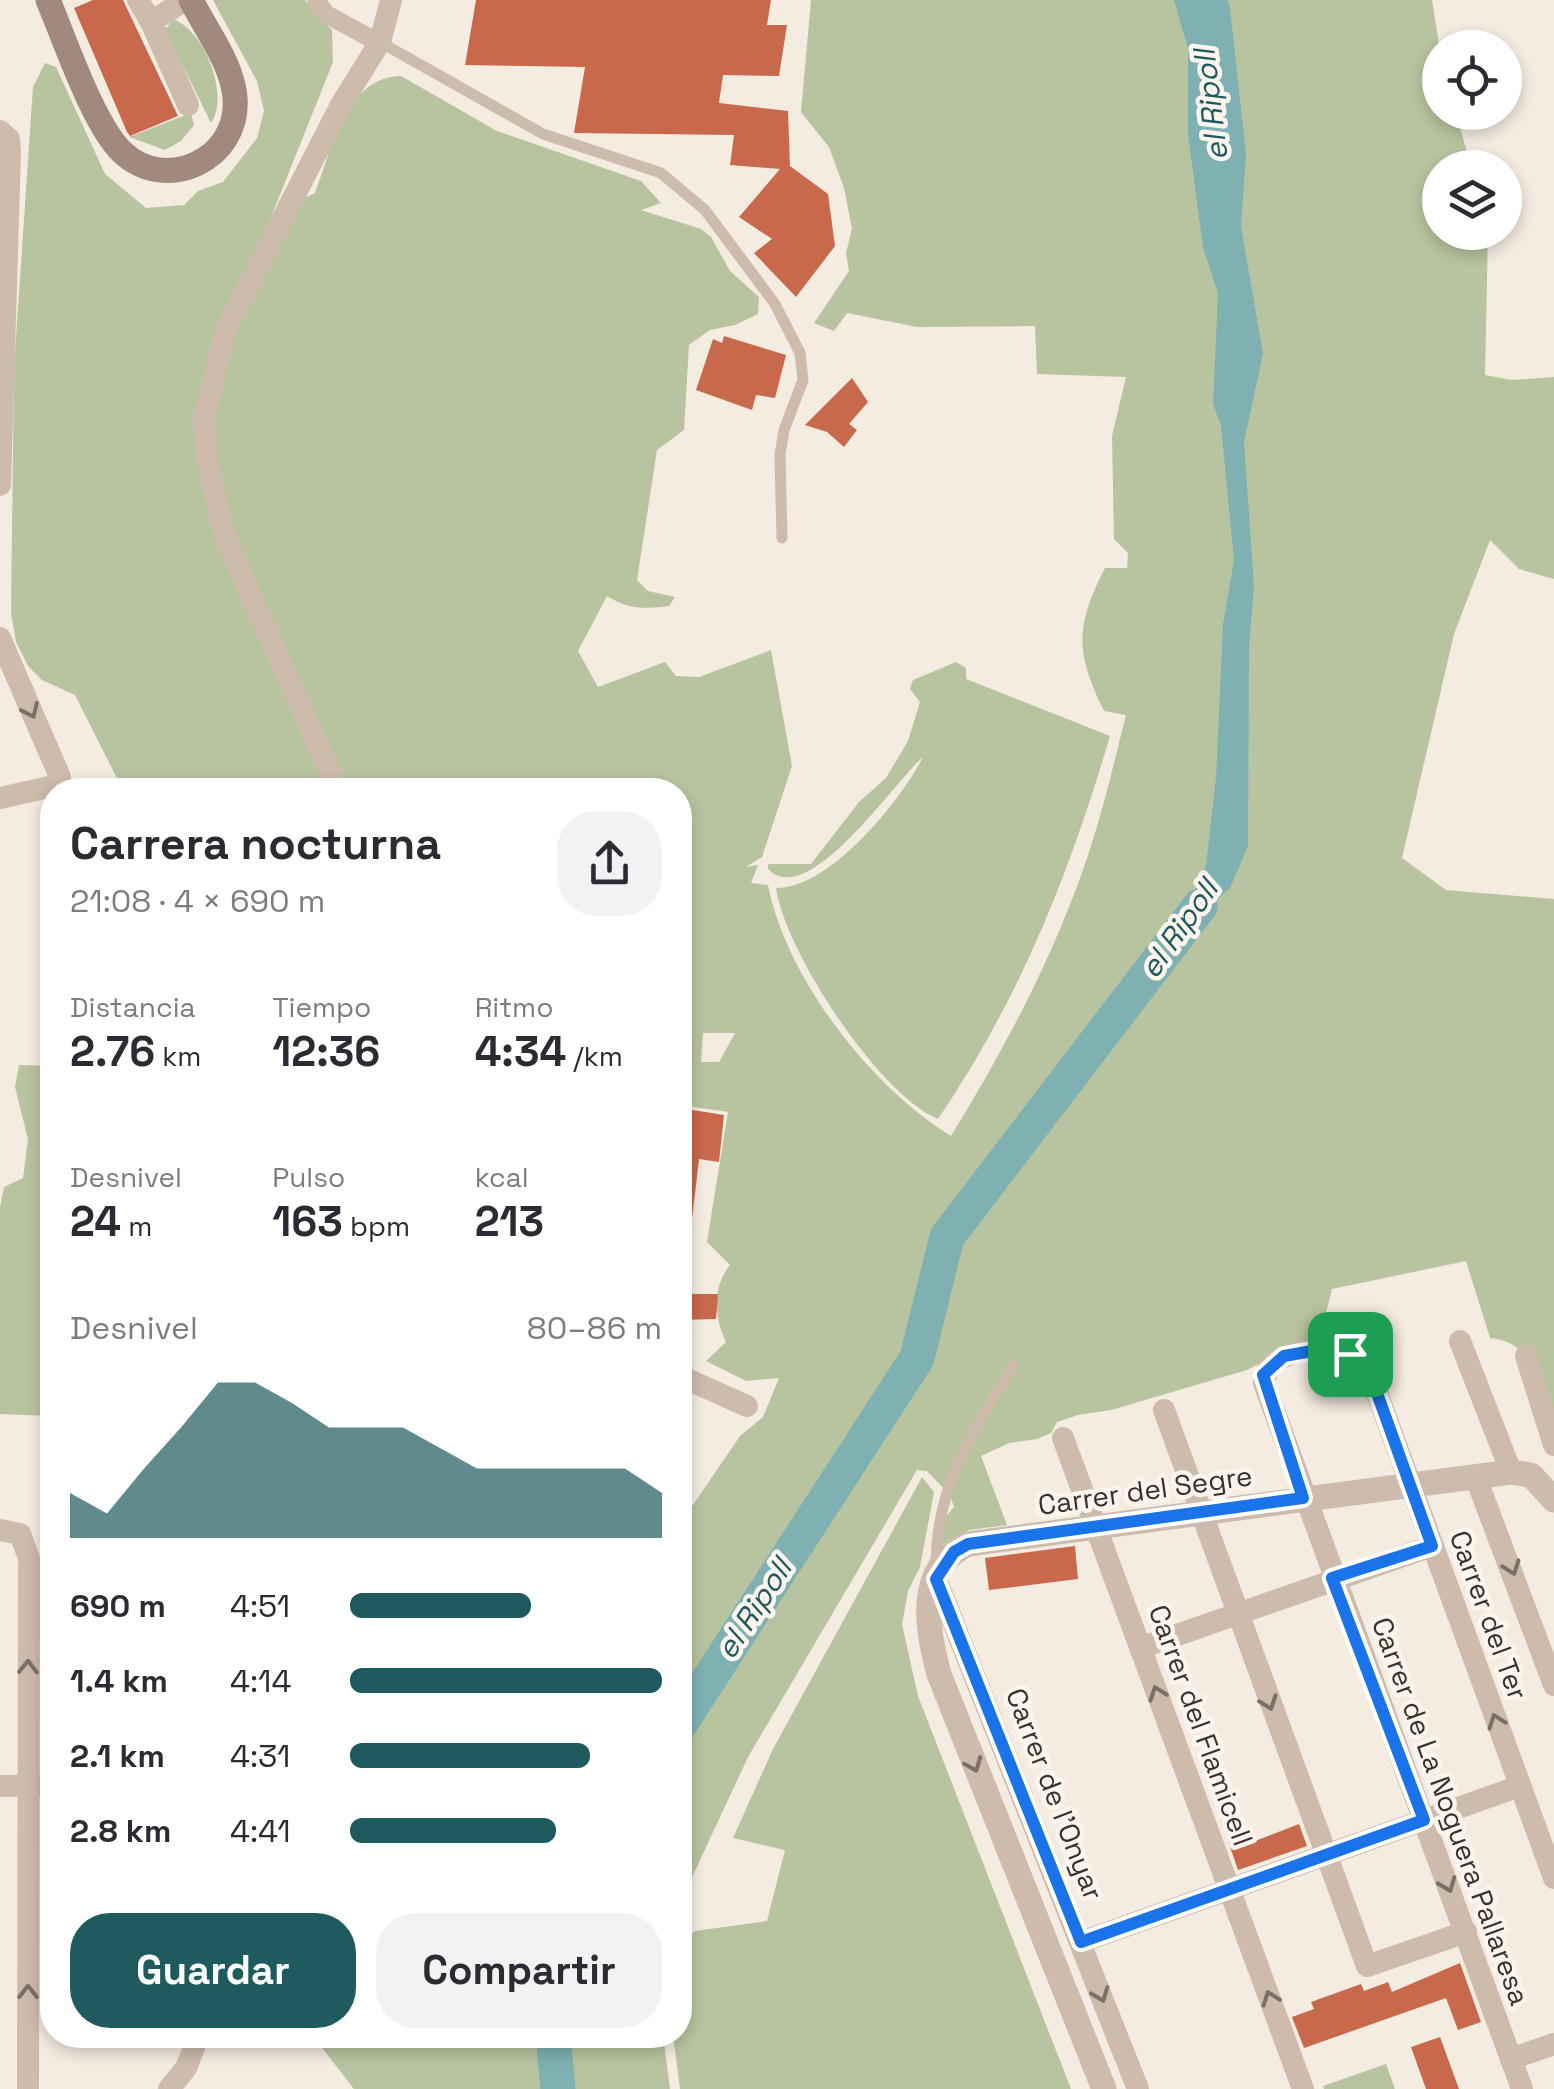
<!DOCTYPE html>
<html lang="es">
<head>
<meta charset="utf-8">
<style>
	body { margin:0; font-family:"Space Grotesk",sans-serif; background:#f2f2f3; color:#2b2b33; height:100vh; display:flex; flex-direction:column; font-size:38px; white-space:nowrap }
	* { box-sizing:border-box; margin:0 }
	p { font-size:32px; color:#7c7c81 }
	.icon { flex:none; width:55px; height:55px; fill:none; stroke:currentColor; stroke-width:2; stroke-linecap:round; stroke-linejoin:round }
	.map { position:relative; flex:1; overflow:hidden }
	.panel { position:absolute; left:40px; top:778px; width:652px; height:1270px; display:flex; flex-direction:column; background:#fff; border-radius:40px; box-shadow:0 5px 15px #0003 }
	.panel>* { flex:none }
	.buttons { position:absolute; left:1422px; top:30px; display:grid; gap:20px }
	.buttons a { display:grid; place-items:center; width:100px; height:100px; border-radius:50%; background:#fff; box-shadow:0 5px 15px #0003; font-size:50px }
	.pin { position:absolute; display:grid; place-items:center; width:85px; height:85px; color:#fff; margin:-42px; border-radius:20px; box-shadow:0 5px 15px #0006 }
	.round { display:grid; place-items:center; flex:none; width:105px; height:105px; border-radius:40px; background:#f2f2f3 }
	.headline { display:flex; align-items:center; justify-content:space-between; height:170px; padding:0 30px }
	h1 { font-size:45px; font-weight:600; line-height:75px }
	.metrics { display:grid; grid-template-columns:repeat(3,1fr); gap:15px; height:170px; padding:10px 30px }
	.metrics div { display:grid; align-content:center }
	.metrics b { font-size:42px; font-weight:600 }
	.metrics small { font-size:28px; font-weight:400 }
	.metrics p { font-size:28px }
	.chart { height:280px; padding:20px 30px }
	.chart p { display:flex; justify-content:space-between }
	.chart svg { width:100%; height:180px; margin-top:10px; fill:#1f5a5e; opacity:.7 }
	.button { display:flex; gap:20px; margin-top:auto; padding:20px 30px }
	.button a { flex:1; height:115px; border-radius:40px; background:#1f5a5e; color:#fff; font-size:40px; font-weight:600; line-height:115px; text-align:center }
	.button a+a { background:#f2f2f3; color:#2b2b33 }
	ul { padding:0 30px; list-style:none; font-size:32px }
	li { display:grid; grid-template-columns:160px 120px 1fr; align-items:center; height:75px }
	li i { height:25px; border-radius:12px; background:#1f5a5e }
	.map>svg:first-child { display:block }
	.green { fill:#b8c4a0; fill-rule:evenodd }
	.water { fill:#7fb0b2 }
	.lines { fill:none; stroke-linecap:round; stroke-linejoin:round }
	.river { stroke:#7fb0b2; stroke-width:35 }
	.building { fill:#c8694b }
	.service { stroke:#cdbbac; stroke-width:11 }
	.pedestrian { stroke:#cdbbac; stroke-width:18 }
	.minor { stroke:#cdbbac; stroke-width:22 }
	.tertiary { stroke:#cdbbac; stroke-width:25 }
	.secondary { stroke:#a18a7d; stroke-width:25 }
	.oneway { stroke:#7d6f65 }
	.route-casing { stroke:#fff; stroke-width:20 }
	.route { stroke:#1a73e8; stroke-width:12 }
	.labels { text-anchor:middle; stroke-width:9; stroke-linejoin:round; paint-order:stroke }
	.street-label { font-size:28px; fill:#3b302b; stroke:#fbf5ee }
	.water-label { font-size:30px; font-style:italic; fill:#1f5a5e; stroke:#fbf5ee }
</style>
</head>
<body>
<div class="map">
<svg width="1554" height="2089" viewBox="0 0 1554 2089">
	<rect width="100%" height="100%" fill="#f4ebe1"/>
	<g class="green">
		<path d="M213 0H305L332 30 333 62 230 320 300 200 315 193C332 150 345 77 401 76L497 131 641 181 661 203 641 210 701 229 711 237 730 271 759 297 758 314 735 325 710 330 689 345 684 430 657 450 637 580 648 591 675 597 669 606C644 609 629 610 607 596L578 651 598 687 665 662 676 676 699 677 771 650 792 766 762 857 746 867 758 865 751 883 768 885C786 978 871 1087 951 1136 1009 1042 1063 939 1095 833 1107 794 1116 754 1126 715L1104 711C1075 652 1075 627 1105 568H1127L1128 553 1114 539 1112 436 1126 377 1037 374 1035 326 917 327 847 313 834 331 814 323 849 271 846 253 852 229 844 188 829 147 801 112 811 0H1432L1440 51V112L1456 113 1471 167 1440 168V232L1488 233 1485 375 1512 380 1554 377V579L1519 569 1490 540 1454 634 1402 858 1446 890 1554 899V1418C1542 1383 1533 1342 1490 1338L1466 1261 1332 1289 1325 1317 1330 1340 1266 1360 1247 1370 1111 1410 1078 1415 1057 1422 1051 1433 1037 1439 1009 1443 981 1456 1007 1525 969 1530 942 1545 945 1518 954 1507 950 1495 927 1471 917 1470 748 1757 680 1903V1524L740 1436 763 1417 779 1378 746 1381 706 1361 726 1342C714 1316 712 1288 730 1265L707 1242 728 1112 680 1105V790H123L75 695 42 680 28 666 16 642 11 613 14 367 33 87 45 63 56 67 105 174 146 208 184 205 198 191 223 182 257 138 264 111 257 81ZM703 1033H735L719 1062H701Z"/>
		<path d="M173 19C204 30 230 95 211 123L165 30Z"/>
		<polygon points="191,113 194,125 181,141 165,150 129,137"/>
		<path d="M956 662 966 668V679L1110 736C1069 875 1020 998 938 1119 878 1094 785 951 776 888 829 889 900 802 923 757 894 782 808 911 768 869V864H811L859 802 886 778 908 741 920 702 910 689 913 680Z"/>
		<polygon points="19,1065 52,1066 52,1416 0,1414 0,1207 4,1187 23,1178 28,1139 15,1087"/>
		<polygon points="922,1477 934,1492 920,1567 908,1591 902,1624 918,1696 1071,2089 680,2089 673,2035 680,2035 680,1943 695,1931 767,1921 785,1850 733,1838 773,1749"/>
		<polygon points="312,2035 663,2035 670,2089 354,2089"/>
		<polygon points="1386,2064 1395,2089 1324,2089 1323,2086"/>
	</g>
	<polygon class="water" points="1174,0 1228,0 1230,8 1246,154 1241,226 1263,354 1244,442 1254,586 1249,647 1248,846 1230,888 1172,941 1206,866 1216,778 1223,624 1234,560 1221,425 1213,404 1218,293 1203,247 1188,135 1188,49"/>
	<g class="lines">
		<g class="river">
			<polyline points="680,1724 917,1358 947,1237 1200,906"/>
			<polyline points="553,2035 558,2089"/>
		</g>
	</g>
	<g class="building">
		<polygon points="93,0 123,0 178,116 130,136 127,132 74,8"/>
		<polygon points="476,0 771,0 767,25 787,25 779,76 723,75 719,103 788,111 790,166 828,194 835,246 796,297 754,253 772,239 739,217 780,169 730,165 734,135 574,133 585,67 465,65"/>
		<polygon points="724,336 786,355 775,398 756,395 752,410 696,390 713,339 722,343"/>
		<polygon points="852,378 868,402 849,424 857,430 844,447 827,432 805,425"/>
		<polygon points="680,1108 724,1115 719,1162 699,1159 690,1236 680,1236"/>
		<polygon points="680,1294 718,1294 716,1319 680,1320"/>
		<polygon points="1075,1546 1078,1579 989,1590 985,1558"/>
		<polygon points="1299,1824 1307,1846 1238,1870 1228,1841 1251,1832 1255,1841"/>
		<polygon points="1460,1963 1481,2022 1458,2030 1446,1998 1304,2048 1292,2017 1314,2009 1311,2002 1361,1984 1364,1991 1388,1982 1392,1992"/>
		<polygon points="1440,2037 1459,2089 1426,2089 1411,2047"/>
	</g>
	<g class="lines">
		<g class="service">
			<polyline points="380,42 543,134 661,173 705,210 775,304 800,353 803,380 784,430 780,455 782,538"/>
			<path d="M936 1565C936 1486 973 1430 1013 1366"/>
		</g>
		<polyline class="pedestrian" points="316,0 326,14 379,43"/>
		<g class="minor">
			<polyline points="138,0 151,22 185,0"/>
			<polyline points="151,22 188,105"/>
			<polyline points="0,131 9,139 10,151 0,485"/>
			<polyline points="0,638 60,777 58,785 0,798"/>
			<polyline points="338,790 225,538 206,456 205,414 226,329 342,103 380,42 391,0"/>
			<polyline points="1460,1341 1511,1472"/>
			<polyline points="1526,1356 1554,1445"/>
			<polyline points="680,1376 747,1406"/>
			<polyline points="1164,1410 1367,1966 1466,1932"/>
			<polyline points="1063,1438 1303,2089"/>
			<polyline points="1476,1478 1554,1685"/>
			<polyline points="0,1530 20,1534 29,1558 28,2089"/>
			<polyline points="936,1579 1138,2089"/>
			<polyline points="1140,1648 1432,1546"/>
			<polyline points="0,1786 52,1785"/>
			<polyline points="1081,1942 1520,1786"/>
			<polyline points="1511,2059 1554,2044"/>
			<polyline points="169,2089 186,2068 199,2035"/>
			<path d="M1522 2089 1264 1383 1268 1367C1294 1345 1347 1339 1369 1371L1554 1878"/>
		</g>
		<path class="tertiary" d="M1104 2089 939 1674C927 1630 915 1568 968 1544L1511 1472 1531 1475 1554 1500"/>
		<path class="secondary" d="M48 0C65 40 93 124 122 152 166 194 240 159 235 98 233 65 206 30 191 0"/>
	</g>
	<defs><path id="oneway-chevron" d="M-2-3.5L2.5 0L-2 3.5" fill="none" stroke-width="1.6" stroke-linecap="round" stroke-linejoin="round" transform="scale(2.5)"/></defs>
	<g class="oneway">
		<use href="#oneway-chevron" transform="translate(31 711) rotate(65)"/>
		<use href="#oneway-chevron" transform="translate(1512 1568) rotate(70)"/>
		<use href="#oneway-chevron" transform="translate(28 1667) rotate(-89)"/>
		<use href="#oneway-chevron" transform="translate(1157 1693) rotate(-110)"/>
		<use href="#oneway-chevron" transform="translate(1269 1703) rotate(70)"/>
		<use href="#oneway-chevron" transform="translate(1496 1721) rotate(-110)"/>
		<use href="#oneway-chevron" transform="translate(974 1765) rotate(68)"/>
		<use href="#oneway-chevron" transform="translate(1448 1885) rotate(69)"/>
		<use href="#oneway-chevron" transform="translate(28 1992) rotate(-90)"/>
		<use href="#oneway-chevron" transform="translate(1101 1995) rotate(69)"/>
		<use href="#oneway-chevron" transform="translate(1270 1998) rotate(-110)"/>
	</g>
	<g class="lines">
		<g class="route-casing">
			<polygon id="route" points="1323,1349 1350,1354 1369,1371 1432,1546 1332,1578 1424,1820 1081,1942 936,1579 954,1552 968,1544 1303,1498 1263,1375 1284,1356"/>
		</g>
		<use href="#route" class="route"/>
	</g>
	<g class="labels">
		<g class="street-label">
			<text transform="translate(1145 1490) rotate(-8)" y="10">Carrer del Segre</text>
			<text transform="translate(1489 1615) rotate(70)" y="10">Carrer del Ter</text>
			<text transform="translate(1201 1725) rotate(70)" y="10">Carrer del Flamicell</text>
			<text transform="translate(1055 1794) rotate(69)" y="10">Carrer de l'Onyar</text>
			<text transform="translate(1451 1811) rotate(70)" y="10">Carrer de La Noguera Pallaresa</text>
		</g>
		<g class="water-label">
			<text transform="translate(1211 105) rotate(-97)" y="10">el Ripoll</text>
			<text transform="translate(1179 929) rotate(-55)" y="10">el Ripoll</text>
			<text transform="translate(754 1609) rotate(-57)" y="10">el Ripoll</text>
		</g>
	</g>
</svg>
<div class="buttons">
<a><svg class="icon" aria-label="locate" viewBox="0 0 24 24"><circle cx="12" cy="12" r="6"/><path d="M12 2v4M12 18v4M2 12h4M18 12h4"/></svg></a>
<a><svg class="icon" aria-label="layers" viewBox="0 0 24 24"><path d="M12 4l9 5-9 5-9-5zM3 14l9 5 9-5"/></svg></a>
</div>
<div class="pin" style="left:1350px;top:1354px;background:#1e9e55"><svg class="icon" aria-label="arrive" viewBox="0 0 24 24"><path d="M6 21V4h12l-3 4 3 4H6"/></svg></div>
<section class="panel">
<div class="headline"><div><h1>Carrera nocturna</h1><p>21:08 · 4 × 690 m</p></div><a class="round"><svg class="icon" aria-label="share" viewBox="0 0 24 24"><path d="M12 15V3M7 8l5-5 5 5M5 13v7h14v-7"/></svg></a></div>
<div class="metrics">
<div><p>Distancia</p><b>2.76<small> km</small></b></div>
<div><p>Tiempo</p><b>12:36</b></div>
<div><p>Ritmo</p><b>4:34<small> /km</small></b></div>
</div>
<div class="metrics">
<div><p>Desnivel</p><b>24<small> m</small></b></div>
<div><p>Pulso</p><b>163<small> bpm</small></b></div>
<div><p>kcal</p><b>213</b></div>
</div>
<div class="chart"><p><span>Desnivel</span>80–86 m</p>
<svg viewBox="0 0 160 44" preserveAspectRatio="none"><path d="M0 44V33L10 38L20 27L30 17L40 6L50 6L60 11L70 17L80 17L90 17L100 22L110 27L120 27L130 27L140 27L150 27L160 33V44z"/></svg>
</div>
<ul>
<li><b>690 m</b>4:51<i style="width:58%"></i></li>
<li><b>1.4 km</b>4:14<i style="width:100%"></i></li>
<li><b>2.1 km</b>4:31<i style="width:77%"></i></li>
<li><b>2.8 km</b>4:41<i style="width:66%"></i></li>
</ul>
<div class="button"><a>Guardar</a><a>Compartir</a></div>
</section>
</div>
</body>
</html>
